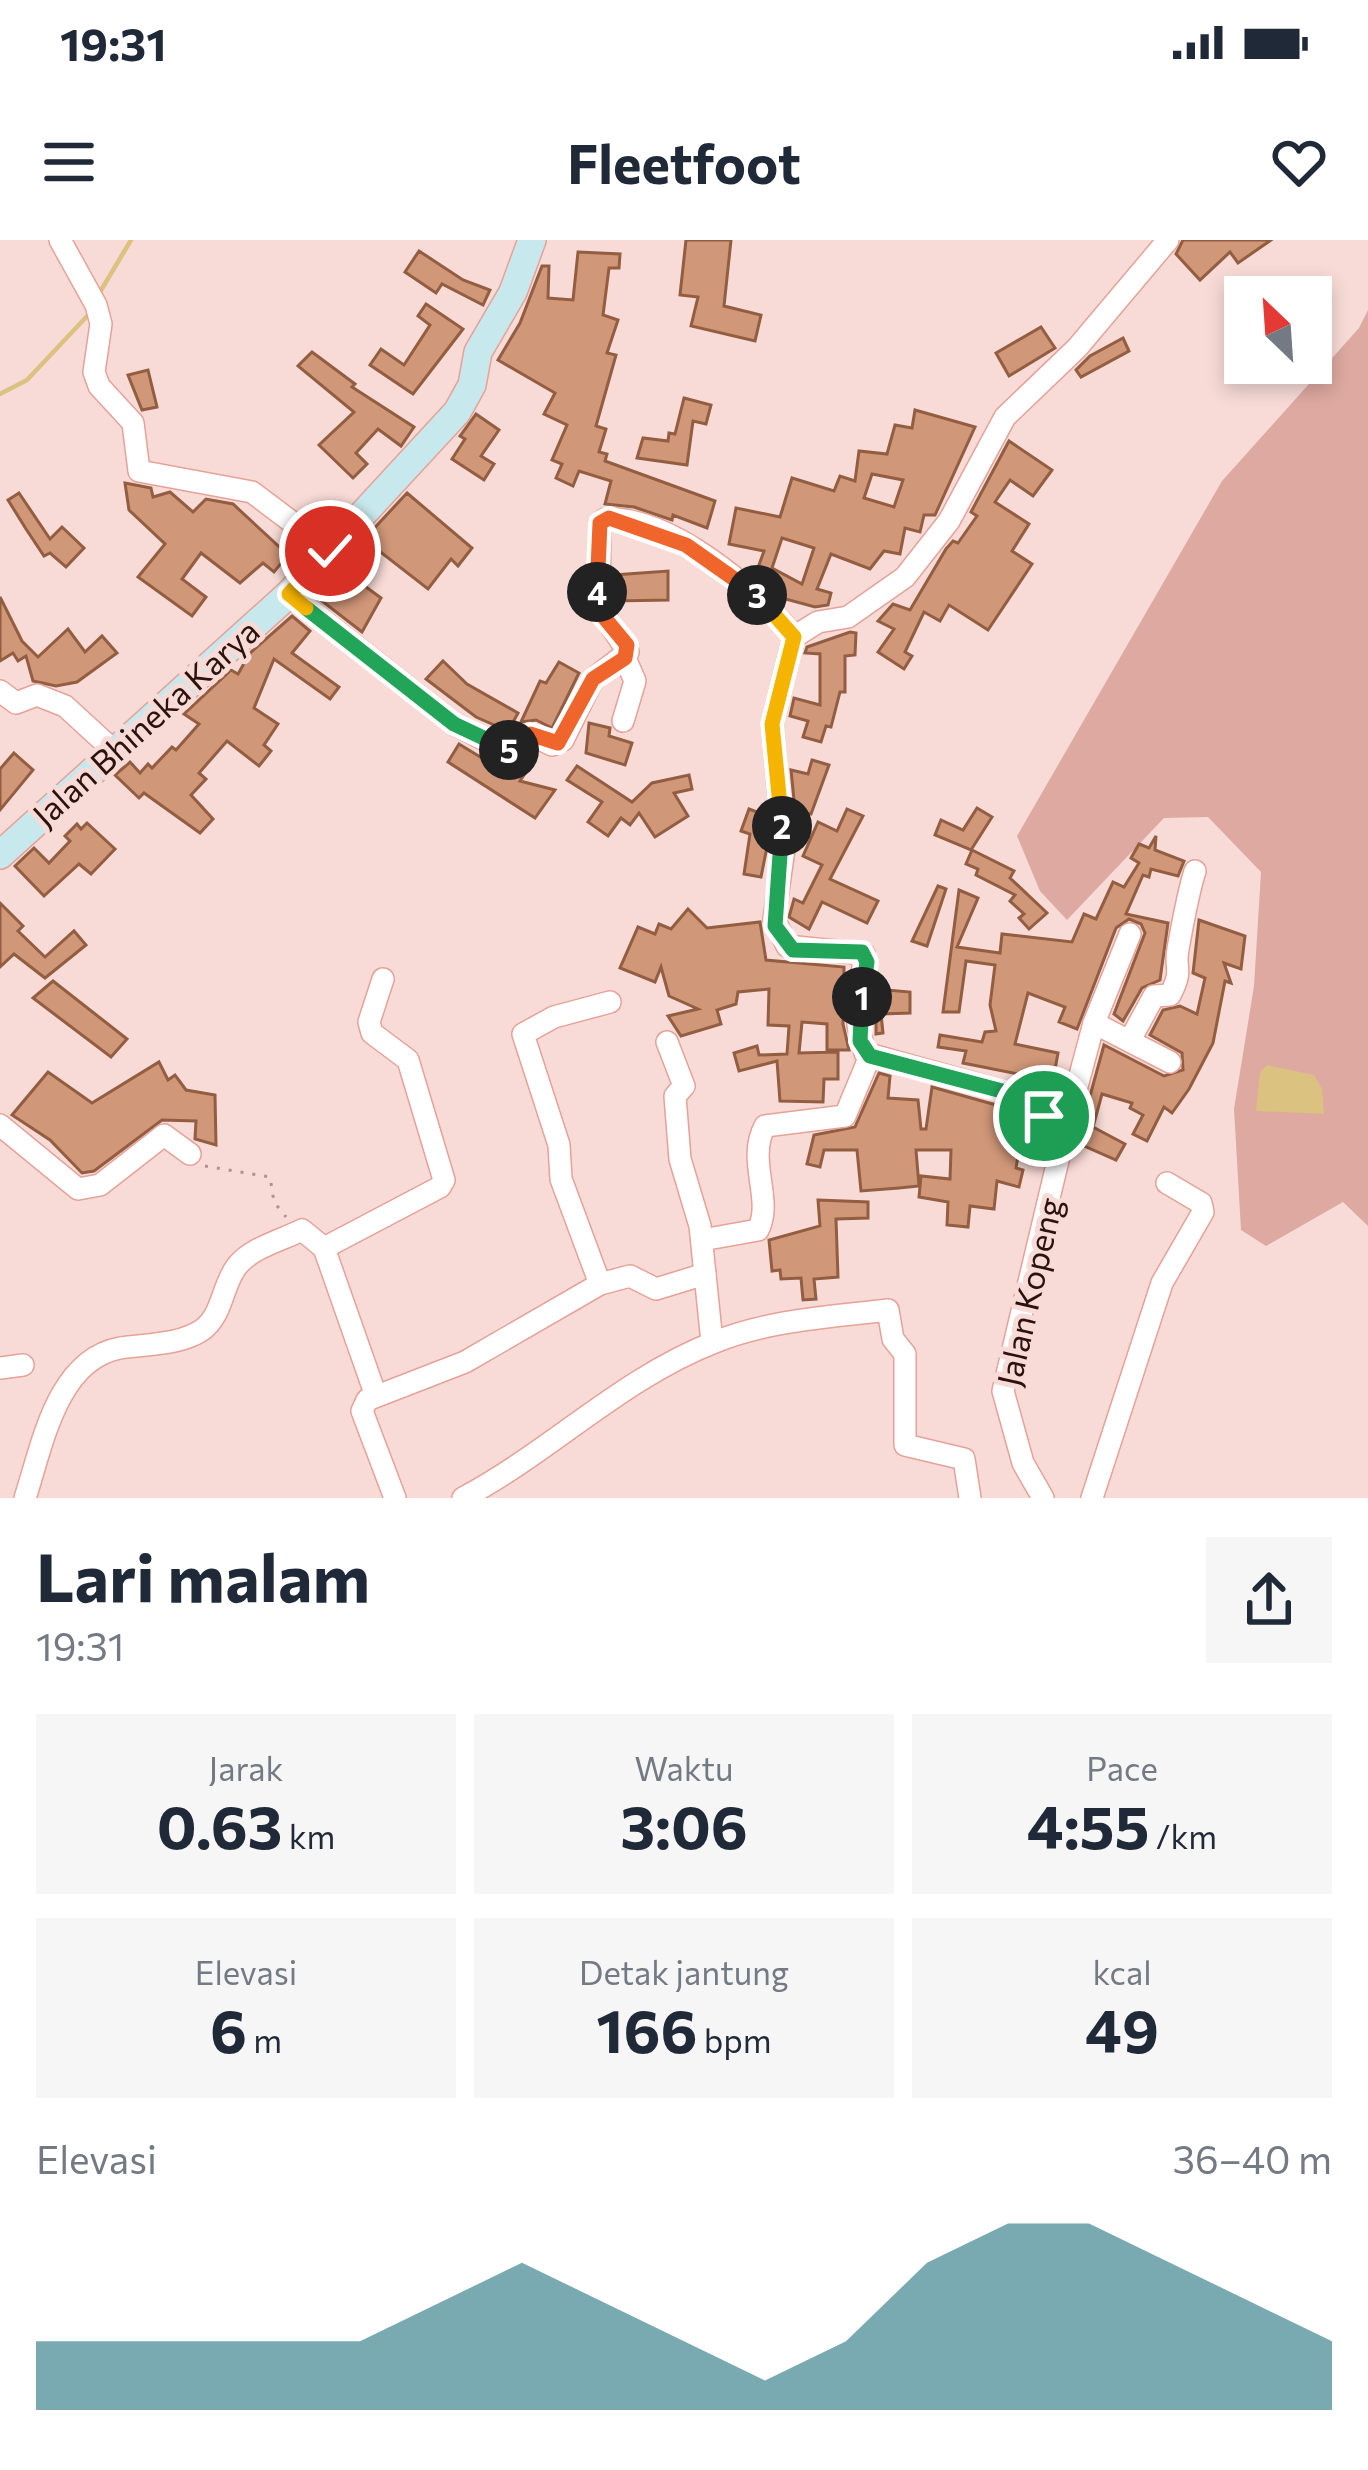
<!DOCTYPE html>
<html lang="id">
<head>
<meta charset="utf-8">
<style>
	body { margin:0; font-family:Commissioner,sans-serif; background:#f6f6f7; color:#1f2937; height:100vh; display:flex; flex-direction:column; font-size:45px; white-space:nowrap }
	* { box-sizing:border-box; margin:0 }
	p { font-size:39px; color:#747a83 }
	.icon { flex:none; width:66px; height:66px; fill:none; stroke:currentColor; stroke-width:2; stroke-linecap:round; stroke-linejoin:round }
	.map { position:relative; height:1258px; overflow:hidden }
	.panel { display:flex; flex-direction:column; background:#fff; flex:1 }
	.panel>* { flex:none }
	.needle { width:78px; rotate:335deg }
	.tools { position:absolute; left:1224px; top:36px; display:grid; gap:24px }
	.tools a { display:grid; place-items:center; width:108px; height:108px; border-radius:0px; background:#fff; box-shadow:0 6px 18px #0003; font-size:60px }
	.pin { position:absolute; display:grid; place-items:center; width:102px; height:102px; color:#fff; margin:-51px; border:6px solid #fff; border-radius:50%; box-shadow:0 3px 12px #0007 }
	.km { position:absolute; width:60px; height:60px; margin:-30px; border-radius:50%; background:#222; color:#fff; font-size:33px; line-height:60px; text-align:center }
	.round { display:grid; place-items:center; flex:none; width:126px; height:126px; border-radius:0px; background:#f6f6f7 }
	.summary { display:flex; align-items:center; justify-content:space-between; height:204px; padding:0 36px }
	h1 { font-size:66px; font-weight:700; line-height:90px }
	.stats { display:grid; grid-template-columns:repeat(3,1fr); gap:18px; height:204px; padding:12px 36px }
	.stats div { display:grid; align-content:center; border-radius:0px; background:#f6f6f7; text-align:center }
	.stats b { font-size:60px; font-weight:700 }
	.stats small { font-size:33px; font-weight:400 }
	.stats p { font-size:33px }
	.chart { height:336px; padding:24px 36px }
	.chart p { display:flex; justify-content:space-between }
	.chart svg { width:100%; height:216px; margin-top:12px; fill:#418791; opacity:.7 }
	.status { display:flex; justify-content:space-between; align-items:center; height:84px; padding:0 60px; background:#fff; direction:ltr }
	.status svg { height:33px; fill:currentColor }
	header { display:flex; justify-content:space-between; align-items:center; height:156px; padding:0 36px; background:#fff; font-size:54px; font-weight:700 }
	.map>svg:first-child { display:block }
	.green { fill:#dea9a1 }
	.water { fill:#dcc280 }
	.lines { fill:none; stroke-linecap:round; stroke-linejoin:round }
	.stream { stroke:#dcc280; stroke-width:4.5 }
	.building { fill:#d19779; stroke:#935d41; stroke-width:3; fill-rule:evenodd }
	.street-casing { stroke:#e5a298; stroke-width:24 }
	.secondary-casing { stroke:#e5a298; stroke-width:30 }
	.path { stroke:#ae9390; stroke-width:3; stroke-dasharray:3 9; stroke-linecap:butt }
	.street { stroke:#fff; stroke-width:21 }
	.secondary { stroke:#c7e8ec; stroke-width:27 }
	.split-1-casing { stroke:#fff; stroke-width:24 }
	.split-2-casing { stroke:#fff; stroke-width:24 }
	.split-3-casing { stroke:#fff; stroke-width:24 }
	.split-4-casing { stroke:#fff; stroke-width:24 }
	.split-5-casing { stroke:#fff; stroke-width:24 }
	.split-6-casing { stroke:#fff; stroke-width:24 }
	.split-7-casing { stroke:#fff; stroke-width:24 }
	.split-1 { stroke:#22a559; stroke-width:15 }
	.split-2 { stroke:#22a559; stroke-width:15 }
	.split-3 { stroke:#f5b400; stroke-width:15 }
	.split-4 { stroke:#f0652b; stroke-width:15 }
	.split-5 { stroke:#f0652b; stroke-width:15 }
	.split-6 { stroke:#22a559; stroke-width:15 }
	.split-7 { stroke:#f5b400; stroke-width:15 }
	.labels { text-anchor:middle; stroke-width:10; stroke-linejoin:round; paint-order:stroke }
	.street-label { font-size:33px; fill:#2a120f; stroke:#f8dbd7 }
</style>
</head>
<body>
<div class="status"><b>19:31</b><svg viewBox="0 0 49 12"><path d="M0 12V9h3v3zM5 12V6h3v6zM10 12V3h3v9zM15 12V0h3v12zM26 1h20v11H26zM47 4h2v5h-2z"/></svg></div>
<header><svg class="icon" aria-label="menu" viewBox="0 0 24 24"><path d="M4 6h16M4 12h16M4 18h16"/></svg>Fleetfoot<svg class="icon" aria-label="heart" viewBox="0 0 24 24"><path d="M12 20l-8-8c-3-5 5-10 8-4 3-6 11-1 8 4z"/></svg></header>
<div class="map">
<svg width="1368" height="1258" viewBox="0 0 1368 1258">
	<rect width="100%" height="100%" fill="#f8dbd7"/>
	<polygon class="green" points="1368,70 1368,986 1343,962 1266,1006 1241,990 1234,869 1254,746 1261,632 1208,577 1164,578 1067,680 1040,651 1017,596 1222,241 1359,88"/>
	<polygon class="water" points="1267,825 1314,835 1322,849 1324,874 1256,871 1260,832"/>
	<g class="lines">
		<g class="stream">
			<polyline points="100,52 131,0"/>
			<polyline points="0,154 27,140 90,73"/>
		</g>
	</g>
	<g class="building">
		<polygon points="686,0 731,0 724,66 761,75 755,101 691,86 698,57 680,55"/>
		<polygon points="1183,0 1271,0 1238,23 1230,12 1200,40 1176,14"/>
		<polygon points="419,11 463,40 490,50 483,65 442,44 436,53 405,32"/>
		<polygon points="578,12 620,14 619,28 609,28 603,75 618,80 607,113 616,115 596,186 606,189 599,212 607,214 605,221 715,261 707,288 673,275 672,280 634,267 605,264 611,241 579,231 573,246 556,238 562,224 552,220 567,185 544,174 555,153 498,120 520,83 542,26 549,26 548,58 573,60"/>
		<polygon points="426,64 463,89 413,154 370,125 381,109 404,125 430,85 418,76"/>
		<polygon points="1041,87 1055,108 1009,136 996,113"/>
		<polygon points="1123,98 1129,111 1081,137 1076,130 1090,116"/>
		<polygon points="312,112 355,144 352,147 414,187 401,206 378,189 356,213 367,224 353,238 319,205 354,172 298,126"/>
		<polygon points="148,130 157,167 142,170 128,135"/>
		<polygon points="684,158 711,165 706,184 693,181 687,225 637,218 643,198 668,201 669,193 675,194"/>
		<path d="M915 170 975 187 935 275H924L920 292 905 288 900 314 884 311 870 329 831 314 817 349 831 353 828 365 815 367 778 357 755 336 764 311 729 304 736 268 780 277 792 238 834 251 840 236 855 241 859 211 887 214 895 185 912 188ZM872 234 903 240 894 267 864 258ZM782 298 814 308 802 344 772 328Z"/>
		<polygon points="476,174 499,190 481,216 494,224 484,240 452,219 465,199 460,196"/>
		<polygon points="1009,201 1052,230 1033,256 1010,240 995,262 1029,284 1012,311 1032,324 988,390 949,365 940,381 924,372 905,412 912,416 904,429 878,412 894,389 878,381 893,364 910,370 946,309 953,301 958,303 977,276 971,272"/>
		<polygon points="125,243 151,248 153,257 170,252 193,272 206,259 233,264 288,315 274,332 263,323 240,343 201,313 182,339 206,357 192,376 138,337 165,304 129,270"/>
		<polygon points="19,253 50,299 62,287 84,308 66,327 50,313 44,316 26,289 8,260"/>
		<polygon points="407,253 472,308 458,326 451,319 428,349 378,310 362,344 381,358 362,392 313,354"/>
		<polygon points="668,331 668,360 614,361 614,335"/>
		<polygon points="0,357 22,401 38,417 68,389 85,412 102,396 117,413 77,442 56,446 33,441 26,416 18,421 13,413 0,421"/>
		<polygon points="292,376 310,391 292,413 339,447 330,459 274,419 254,468 278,484 264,505 271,511 259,526 227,501 199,533 206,539 191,555 213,579 200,593 144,553 139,558 115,535 130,522 140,533 148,524 152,528 172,507 176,510 199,484 184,474 231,430 238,434 250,413"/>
		<polygon points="850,392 856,393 855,415 845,416 845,452 840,452 831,487 826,486 821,502 803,497 808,481 790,476 794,458 820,465 820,414 805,413 807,407"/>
		<polygon points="443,421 467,444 518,473 508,491 476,477 426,439"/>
		<polygon points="559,422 579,433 552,488 536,480 521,482 540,441 546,443"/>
		<polygon points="589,483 610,488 609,496 632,503 625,525 586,513"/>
		<polygon points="459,504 500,529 521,519 530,526 520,541 555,550 535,578 448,522"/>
		<polygon points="14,513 33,530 0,570 0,529"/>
		<polygon points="812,520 829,525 811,574 795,570 791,530 808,534"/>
		<polygon points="577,526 632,562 652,543 689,535 692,549 674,553 688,576 655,597 639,573 630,585 621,578 608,596 588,582 602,562 567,540"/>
		<polygon points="977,568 992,577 971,610 935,595 941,580 963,590"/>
		<polygon points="749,569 765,575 759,591 767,594 768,602 761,637 744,634 750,594 741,591"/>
		<polygon points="847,569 863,576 830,639 878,661 867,683 822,662 809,689 789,677 794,659 803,663 822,625 803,616 818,582 837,591"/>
		<polygon points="87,583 115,609 91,634 79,624 44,656 15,626 34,608 49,623 70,601 65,596 77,584 81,589"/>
		<polygon points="1156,596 1155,610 1184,621 1178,636 1151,629 1149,637 1143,635 1126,674 1168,683 1160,740 1142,748 1123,781 1114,774 1145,693 1141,684 1129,679 1116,688 1077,789 1059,782 1065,767 1028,753 1015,804 1058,813 1053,841 963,823 966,811 938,807 940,795 982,802 985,792 996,791 990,765 995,725 966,721 959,772 943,772 959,650 978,658 957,707 1000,713 1002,694 1072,702 1084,674 1096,679 1113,642 1124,647 1139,623 1131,618 1139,604 1149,608"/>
		<polygon points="972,610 1014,631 1010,638 1047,673 1029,689 1019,678 1024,674 1010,661 1015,655 976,635 978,629 966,624"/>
		<polygon points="938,646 946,649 927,706 912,701"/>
		<polygon points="0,663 23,686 18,691 45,717 74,691 86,705 45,738 14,714 0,727"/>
		<polygon points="688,669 707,688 760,682 766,720 844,727 843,784 849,810 827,810 827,784 802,782 799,813 838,812 838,839 824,839 823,862 780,861 777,821 739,831 734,813 757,806 759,815 787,814 789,786 768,785 769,749 738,752 736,764 717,770 721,784 681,796 668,776 698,769 669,756 661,727 655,742 620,728 638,687 655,694 659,684 671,689"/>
		<polygon points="1199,680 1245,696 1241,729 1224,723 1231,743 1225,741 1213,803 1189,849 1172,873 1164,867 1147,901 1133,894 1143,875 1130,868 1132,863 1102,854 1093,887 1125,904 1116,920 1082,905 1092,887 1082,885 1104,805 1164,836 1183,830 1182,813 1150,795 1163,770 1180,766 1197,774 1205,738 1193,733"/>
		<polygon points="53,741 127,799 111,817 33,758"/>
		<polygon points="876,749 910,752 910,773 881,774 883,793 876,794"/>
		<polygon points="159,822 168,840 175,835 186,850 215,855 216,905 195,899 196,881 162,880 94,931 82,933 50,900 12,875 48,832 92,863"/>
		<polygon points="879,833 890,836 888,858 918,860 921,889 926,889 932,847 996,865 1024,882 1016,928 1023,930 1019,947 997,941 994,969 970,966 968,987 947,985 948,962 919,957 921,936 950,939 951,910 916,910 919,946 899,948 861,951 857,910 824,910 820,927 807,924 814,895 855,887"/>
		<polygon points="818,960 868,962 868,978 836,979 838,1037 814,1039 816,1059 803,1060 801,1038 781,1039 780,1030 772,1031 769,1000 820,986"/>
	</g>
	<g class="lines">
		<g class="street-casing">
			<g id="street">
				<polyline points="60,0 96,65 101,84 94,132 99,146 133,183 139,231 252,252 330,311"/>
				<path d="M289 354 454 484 507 511 530 494 552 505 563 500 593 439 628 412 599 368 600 283 605 279C668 275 758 350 794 397"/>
				<polyline points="0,451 16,463 37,455 65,466 113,510"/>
				<polyline points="623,481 635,441 625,418"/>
				<polyline points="1094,783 1130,694"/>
				<path d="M1130 800 1154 756 1170 755C1184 728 1174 730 1178 709 1183 682 1187 657 1195 631"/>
				<polyline points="667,802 684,846 675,856 680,919 700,986 712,1102"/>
				<polyline points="0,885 78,949 100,945 164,895 190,914"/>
				<polyline points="1065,891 1094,783 1170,822"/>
				<path d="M702 1000 758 990C774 960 746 920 765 886L845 876 870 816"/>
				<polyline points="324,1008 440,947 444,940 408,820 372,793 369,782 383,739"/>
				<polyline points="600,1044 561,939 559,905 523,794 554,777 610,762"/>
				<polyline points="0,1128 23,1125"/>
				<path d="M25 1258C42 1207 56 1120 120 1108 146 1104 180 1105 202 1090 223 1075 222 1045 237 1026 251 1008 282 1000 302 990L324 1008 376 1156"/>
				<polyline points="395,1258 362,1171 367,1160 465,1122 600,1044 630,1036 656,1049 705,1034"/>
				<path d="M463 1258C550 1212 622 1138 715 1102 769 1080 830 1077 888 1070L893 1099 905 1114V1205L964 1219 970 1258"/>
				<polyline points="1043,1258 1023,1223 1003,1151 1065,891 1002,851 865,813 858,785 864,714 787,706 774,679 784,609 772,484 794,397 818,382 848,377 905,337 949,281 1005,177 1077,108 1168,0"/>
				<polyline points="1092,1258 1162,1043 1203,972 1201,963 1167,943"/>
			</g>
		</g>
		<g class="secondary-casing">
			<polyline id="secondary" points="0,615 289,354 457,172 472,145 478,112 513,52 532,0"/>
		</g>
		<polyline class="path" points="205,926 270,937 274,962 286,977"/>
		<use href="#street" class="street"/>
		<use href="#secondary" class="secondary"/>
	</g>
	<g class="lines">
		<g class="split-1-casing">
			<polyline id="split-1" points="862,757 860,801 870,816 1002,851 1044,876"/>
		</g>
		<g class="split-2-casing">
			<polyline id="split-2" points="782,586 775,686 793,710 862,712 867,722 862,757"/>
		</g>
		<g class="split-3-casing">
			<polyline id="split-3" points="757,355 794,397 772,484 782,586"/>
		</g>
		<g class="split-4-casing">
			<polyline id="split-4" points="597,352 600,283 609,278 686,305 757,355"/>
		</g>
		<g class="split-5-casing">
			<polyline id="split-5" points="509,510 530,494 558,503 593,439 625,418 627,405 603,376 597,352"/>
		</g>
		<g class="split-6-casing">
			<polyline id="split-6" points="306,368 454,484 509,510"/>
		</g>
		<g class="split-7-casing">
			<polyline id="split-7" points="306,368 289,354 330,311"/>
		</g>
		<use href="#split-1" class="split-1"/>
		<use href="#split-2" class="split-2"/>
		<use href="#split-3" class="split-3"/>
		<use href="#split-4" class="split-4"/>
		<use href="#split-5" class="split-5"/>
		<use href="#split-6" class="split-6"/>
		<use href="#split-7" class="split-7"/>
	</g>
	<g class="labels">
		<g class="street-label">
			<text transform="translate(146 483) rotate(-42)" y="12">Jalan Bhineka Karya</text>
			<text transform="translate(1030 1052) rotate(-77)" y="12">Jalan Kopeng</text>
		</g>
	</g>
</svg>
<div class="tools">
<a><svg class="needle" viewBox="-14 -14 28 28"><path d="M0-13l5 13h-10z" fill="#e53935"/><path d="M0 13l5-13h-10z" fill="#747a83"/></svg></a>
</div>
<div class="pin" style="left:1044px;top:876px;background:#1e9e55"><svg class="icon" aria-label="arrive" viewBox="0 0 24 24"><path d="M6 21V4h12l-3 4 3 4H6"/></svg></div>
<div class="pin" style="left:330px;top:311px;background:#d93025"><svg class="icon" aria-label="check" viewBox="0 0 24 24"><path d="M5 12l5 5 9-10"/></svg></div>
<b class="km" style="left:862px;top:757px">1</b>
<b class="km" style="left:782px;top:586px">2</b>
<b class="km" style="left:757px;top:355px">3</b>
<b class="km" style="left:597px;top:352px">4</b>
<b class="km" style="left:509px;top:510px">5</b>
</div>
<section class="panel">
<div class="summary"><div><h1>Lari malam</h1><p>19:31</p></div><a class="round"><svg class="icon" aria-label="share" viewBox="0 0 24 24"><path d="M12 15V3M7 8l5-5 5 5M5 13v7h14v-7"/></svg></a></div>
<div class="stats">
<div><p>Jarak</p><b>0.63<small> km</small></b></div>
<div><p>Waktu</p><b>3:06</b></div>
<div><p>Pace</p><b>4:55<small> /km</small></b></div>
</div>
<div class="stats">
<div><p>Elevasi</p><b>6<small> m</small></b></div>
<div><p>Detak jantung</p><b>166<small> bpm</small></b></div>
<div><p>kcal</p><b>49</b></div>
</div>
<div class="chart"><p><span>Elevasi</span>36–40 m</p>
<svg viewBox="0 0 160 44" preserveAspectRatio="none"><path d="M0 44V30L10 30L20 30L30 30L40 30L50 22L60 14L70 22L80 30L90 38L100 30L110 14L120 6L130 6L140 14L150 22L160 30V44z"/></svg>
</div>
</section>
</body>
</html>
